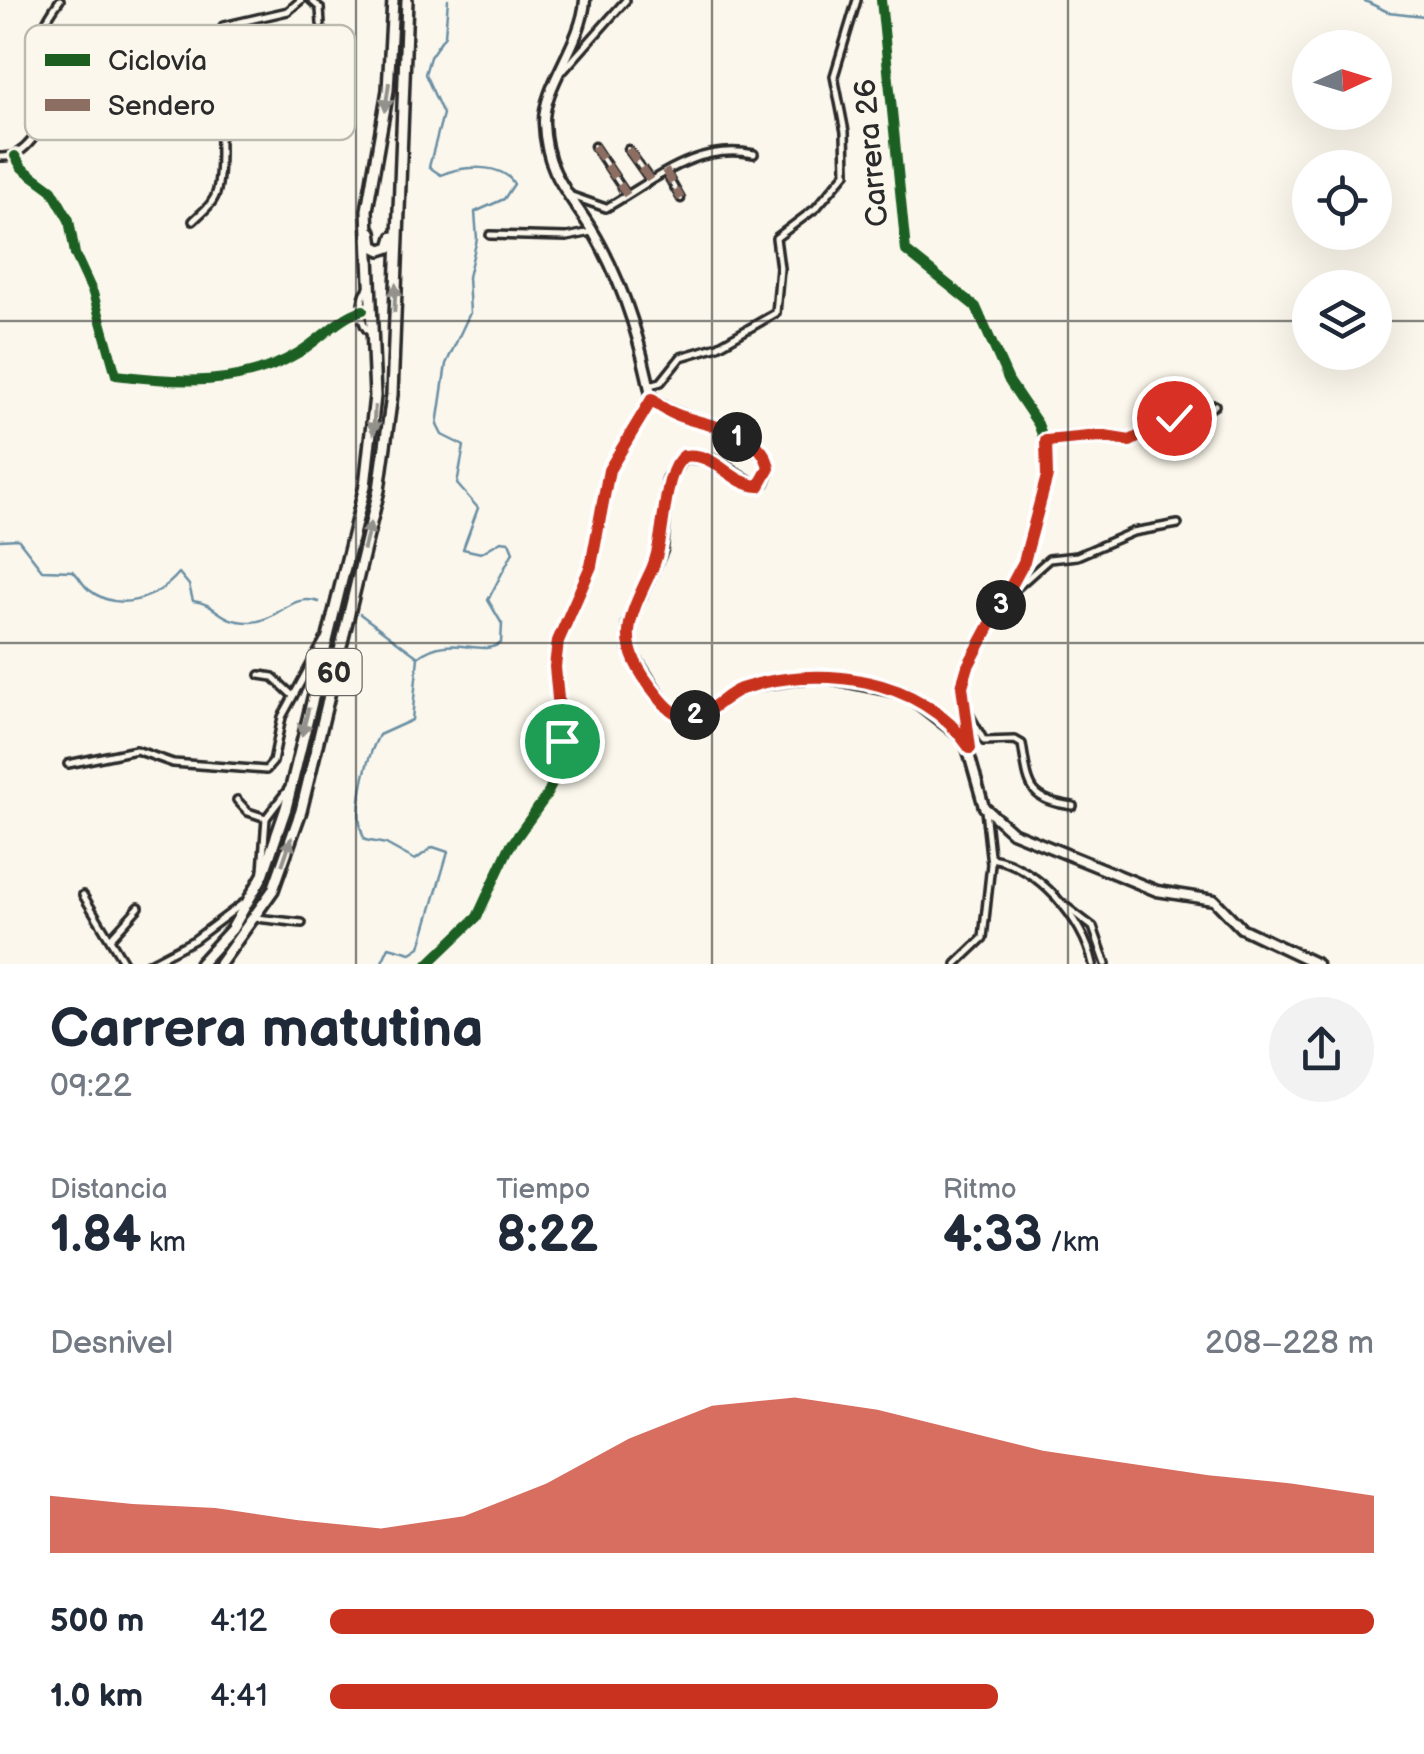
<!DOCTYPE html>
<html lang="es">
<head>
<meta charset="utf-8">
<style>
	body { margin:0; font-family:"Balsamiq Sans",sans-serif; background:#f2f2f3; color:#1f2937; height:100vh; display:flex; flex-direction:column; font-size:38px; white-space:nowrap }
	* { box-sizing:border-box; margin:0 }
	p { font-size:32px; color:#747a83 }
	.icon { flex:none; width:55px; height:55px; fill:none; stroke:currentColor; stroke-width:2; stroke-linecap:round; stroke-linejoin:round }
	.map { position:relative; height:964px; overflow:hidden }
	.details { display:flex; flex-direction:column; background:#fff; flex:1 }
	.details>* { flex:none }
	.needle { width:65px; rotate:86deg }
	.tools { position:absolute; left:1292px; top:30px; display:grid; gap:20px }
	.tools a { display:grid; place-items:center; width:100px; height:100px; border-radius:50%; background:#fff; box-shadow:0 10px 40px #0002; font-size:50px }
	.pin { position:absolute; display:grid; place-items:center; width:85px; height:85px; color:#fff; margin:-42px; border:5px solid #fff; border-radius:50%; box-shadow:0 2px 10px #0007 }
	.km { position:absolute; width:50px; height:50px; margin:-25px; border-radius:50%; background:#222; color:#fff; font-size:28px; line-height:50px; text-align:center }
	.round { display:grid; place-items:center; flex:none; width:105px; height:105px; border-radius:52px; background:#f2f2f3 }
	.summary { display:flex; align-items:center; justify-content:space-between; height:170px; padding:0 50px }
	h1 { font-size:55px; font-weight:800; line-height:75px }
	.stats { display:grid; grid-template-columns:repeat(3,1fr); gap:15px; height:170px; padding:10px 50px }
	.stats div { display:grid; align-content:center }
	.stats b { font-size:50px; font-weight:800 }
	.stats small { font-size:28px; font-weight:400 }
	.stats p { font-size:28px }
	.chart { height:280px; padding:20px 50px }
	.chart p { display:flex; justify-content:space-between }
	.chart svg { width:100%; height:180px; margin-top:10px; fill:#c8321e; opacity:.7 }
	ul { padding:0 50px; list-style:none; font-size:32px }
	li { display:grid; grid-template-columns:160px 120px 1fr; align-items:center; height:75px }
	li i { height:25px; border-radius:12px; background:#c8321e }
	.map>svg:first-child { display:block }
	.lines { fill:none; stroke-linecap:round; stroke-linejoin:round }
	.stream { stroke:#698ea3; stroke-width:2.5 }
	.pedestrian-casing { stroke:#2b2b2b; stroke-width:11 }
	.minor-casing { stroke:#2b2b2b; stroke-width:12 }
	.secondary-casing { stroke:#2b2b2b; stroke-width:15 }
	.trunk-casing { stroke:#2b2b2b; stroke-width:16 }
	.pedestrian { stroke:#fbf7ec; stroke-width:4 }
	.minor { stroke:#fbf7ec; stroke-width:5 }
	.secondary { stroke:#fbf7ec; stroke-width:8 }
	.trunk { stroke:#fbf7ec; stroke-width:9 }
	.quiet { stroke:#8d6e63; stroke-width:8; stroke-dasharray:15 8; stroke-linecap:butt }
	.cycleway-casing { stroke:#fbf7ec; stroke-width:16 }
	.cycleway { stroke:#1b5e20; stroke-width:10 }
	.oneway { fill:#93918c }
	.route-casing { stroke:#fff; stroke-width:20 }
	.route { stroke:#c8321e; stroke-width:12 }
	.grid { fill:none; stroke:#2b2b2b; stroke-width:2.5; stroke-opacity:0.55 }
	.labels { text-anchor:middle; stroke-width:8; stroke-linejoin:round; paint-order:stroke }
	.shield { fill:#fbf7ec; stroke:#696865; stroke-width:2.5 }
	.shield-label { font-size:28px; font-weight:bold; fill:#2b2b2b }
	.street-label { font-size:30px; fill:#2b2b2b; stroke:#fbf7ec }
	.key { fill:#fbf7ec; stroke:#bdbab2; stroke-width:2.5 }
	.key-label { font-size:28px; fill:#2b2b2b }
</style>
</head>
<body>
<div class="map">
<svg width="1424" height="964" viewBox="0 0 1424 964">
	<rect width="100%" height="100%" fill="#fbf7ec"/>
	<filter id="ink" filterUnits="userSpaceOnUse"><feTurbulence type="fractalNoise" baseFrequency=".01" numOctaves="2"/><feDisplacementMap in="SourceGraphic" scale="20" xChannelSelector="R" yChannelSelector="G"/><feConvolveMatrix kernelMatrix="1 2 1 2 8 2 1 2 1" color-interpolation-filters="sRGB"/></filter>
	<g filter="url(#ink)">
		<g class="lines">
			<g class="stream">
				<polyline points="1363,0 1388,12 1424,16"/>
				<path d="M0 540 18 539 42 570 73 571C79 576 82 584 88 589 117 613 156 600 179 573L189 585 193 601C219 604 217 622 251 622 278 621 291 592 319 602"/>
				<polyline points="360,614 418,657"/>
				<path d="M381 964 389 947 411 953 420 947 448 852 433 847 415 860 386 844 365 840C351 814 366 759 379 735L412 720 418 657C451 632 480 658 501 643L502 624 488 600 513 552 509 542 501 541 481 553 463 549 478 508 457 484 464 446 442 435 437 425 446 364 470 313 468 277 477 239 475 212 504 199 514 184C502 162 461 166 441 175L429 167 443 114 425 74 430 57 445 35 448 0"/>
			</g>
			<g class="pedestrian-casing">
				<g id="pedestrian">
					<polyline points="594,146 627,195"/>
					<polyline points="628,149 650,180"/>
					<polyline points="666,173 681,199"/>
				</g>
			</g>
			<g class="minor-casing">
				<g id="minor">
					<polyline points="311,0 320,8 321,24"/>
					<polyline points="881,0 906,251 976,307 1009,381 1038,424 1049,453 1040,508 1024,562 968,666 963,687 969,744"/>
					<polyline points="564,70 626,0"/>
					<polyline points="49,100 77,78 132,95 167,96 205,69 223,26 288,11 301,0"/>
					<path d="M15 156 22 168 52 190 69 220 75 254 93 293 116 375C178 383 242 387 298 353 320 340 339 317 363 310"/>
					<path d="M0 157C25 159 44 127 48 104 51 84 40 57 42 35 44 22 53 10 60 0"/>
					<path d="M569 195 606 208C654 181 695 142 754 154"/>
					<path d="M193 221C203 211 214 204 217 190 222 167 221 81 209 63"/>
					<polyline points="490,235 567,237 591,232"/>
					<path d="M368 288C359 299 359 326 371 333"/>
					<polyline points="650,385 661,382 681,357 718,346 776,313 780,268 776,238 816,208 846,173 845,132 834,76 857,0"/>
					<polyline points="1046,441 1099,436 1130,441 1168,419 1192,419 1215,405"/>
					<polyline points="1012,592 1049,559 1077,556 1133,532 1178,524"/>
					<polyline points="260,675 273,677 293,696"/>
					<path d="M965 707 984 741 1015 740 1022 744C1029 786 1027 800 1073 806"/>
					<polyline points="68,764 136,750 173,763 266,770 273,762 282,717 324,640"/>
					<polyline points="237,800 248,812 266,818"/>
					<path d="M991 858C1037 865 1084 920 1093 964"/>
					<polyline points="262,871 266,818 289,788"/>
					<polyline points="83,895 125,964"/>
					<polyline points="1060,902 1093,927 1106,964"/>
					<polyline points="256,918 302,923"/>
					<polyline points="111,938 139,907"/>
					<polyline points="148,964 194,940 242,904"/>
					<polyline points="428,964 477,917 509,848 547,795 562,761 555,651 591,566 609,470 652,399"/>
					<polyline points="956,964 983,938 991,864 985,810"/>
				</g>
			</g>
			<g class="secondary-casing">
				<path id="secondary" d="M585 0C582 44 543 85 544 123 546 181 577 199 601 246 627 295 641 345 652 399 672 422 791 434 764 482L756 486 712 459 684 457 668 478 662 550 628 624 629 649 667 707 685 716 698 715 746 687 818 676 906 694 965 740 984 807 1012 832 1157 891 1214 900 1241 928 1317 964"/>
			</g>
			<g class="trunk-casing">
				<g id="trunk">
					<polyline points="371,232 373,246 381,250 390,247 393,237"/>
					<polyline points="200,964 232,929 263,875 286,808 365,486 375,396 367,210 388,90 393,0"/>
					<polyline points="220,964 273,890 301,811 379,490 392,395 407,0"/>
				</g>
			</g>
			<use href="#pedestrian" class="pedestrian"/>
			<use href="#minor" class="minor"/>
			<use href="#secondary" class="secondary"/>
			<use href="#trunk" class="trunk"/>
			<g class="quiet">
				<polyline points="594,146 627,195"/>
				<polyline points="628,149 650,180"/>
				<polyline points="665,170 681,199"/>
			</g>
			<g class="cycleway-casing">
				<g id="cycleway">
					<polyline points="881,0 906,251 976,307 1009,381 1038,424 1049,453 1040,508 1024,562 968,666 963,687 970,748"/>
					<path d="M15 156 22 168 52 190 69 220 75 254 93 293 116 375C178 383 242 387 298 353 320 340 339 317 363 310"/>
					<polyline points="428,964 477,917 509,848 547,795 562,761 555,651 591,566 609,470 652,399"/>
				</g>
			</g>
			<use href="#cycleway" class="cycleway"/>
		</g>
		<defs><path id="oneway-solid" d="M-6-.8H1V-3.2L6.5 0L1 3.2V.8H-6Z" transform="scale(2.5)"/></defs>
		<g class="oneway">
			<use href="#oneway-solid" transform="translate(387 97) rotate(98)"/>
			<use href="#oneway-solid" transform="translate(395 298) rotate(-87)"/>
			<use href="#oneway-solid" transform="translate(374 420) rotate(93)"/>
			<use href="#oneway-solid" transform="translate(367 536) rotate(-76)"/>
			<use href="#oneway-solid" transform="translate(305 722) rotate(104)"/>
			<use href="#oneway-solid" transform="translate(287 851) rotate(-71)"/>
		</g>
	</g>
	<g class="lines" filter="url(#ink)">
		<g class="route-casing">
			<path id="route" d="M562 741 555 667 558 641 591 566 609 470 652 399C678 430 760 419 769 468L759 486C729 484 716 451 684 456 661 472 667 538 651 571 625 625 616 644 657 695 665 705 673 715 687 716 710 717 722 696 741 689 817 663 922 676 970 748L962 686 968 666 1024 562 1047 476 1046 441 1099 436 1130 441 1174 418"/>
		</g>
		<use href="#route" class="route"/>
	</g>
	<path class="grid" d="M356 0V964M712 0V964M1068 0V964M0 321H1310M1375 321H1424M0 643H1424"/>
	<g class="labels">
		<rect class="shield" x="306.5" y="649" width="55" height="46" rx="8"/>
		<g class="shield-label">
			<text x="334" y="682">60</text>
		</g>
		<g class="street-label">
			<text transform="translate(871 153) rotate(-95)" y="10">Carrera 26</text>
		</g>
	</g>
	<rect x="25" y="25" width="330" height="115" rx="15" class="key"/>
	<rect x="45" y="54" width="45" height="12" fill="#1b5e20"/>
	<rect x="45" y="99" width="45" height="12" fill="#8d6e63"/>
	<g class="key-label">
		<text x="108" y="70">Ciclovía</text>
		<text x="108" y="115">Sendero</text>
	</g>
</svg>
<div class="tools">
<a><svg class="needle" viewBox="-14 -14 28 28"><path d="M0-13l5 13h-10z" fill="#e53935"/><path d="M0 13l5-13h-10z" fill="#747a83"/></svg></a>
<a><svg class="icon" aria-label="locate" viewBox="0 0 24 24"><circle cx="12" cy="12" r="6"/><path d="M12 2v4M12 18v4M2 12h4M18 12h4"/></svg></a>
<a><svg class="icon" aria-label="layers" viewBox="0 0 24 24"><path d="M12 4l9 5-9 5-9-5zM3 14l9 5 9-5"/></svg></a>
</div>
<div class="pin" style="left:562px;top:741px;background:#1e9e55"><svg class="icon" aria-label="arrive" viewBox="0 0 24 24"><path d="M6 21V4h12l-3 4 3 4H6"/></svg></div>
<div class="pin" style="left:1174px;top:418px;background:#d93025"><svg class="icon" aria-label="check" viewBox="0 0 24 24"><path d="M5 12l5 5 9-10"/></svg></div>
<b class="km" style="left:737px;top:437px">1</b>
<b class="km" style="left:695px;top:715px">2</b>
<b class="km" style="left:1001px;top:605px">3</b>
</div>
<section class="details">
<div class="summary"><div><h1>Carrera matutina</h1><p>09:22</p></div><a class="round"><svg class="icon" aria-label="share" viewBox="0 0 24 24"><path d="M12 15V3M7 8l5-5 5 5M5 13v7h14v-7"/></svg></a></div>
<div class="stats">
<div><p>Distancia</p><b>1.84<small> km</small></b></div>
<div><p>Tiempo</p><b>8:22</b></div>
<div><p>Ritmo</p><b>4:33<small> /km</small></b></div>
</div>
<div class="chart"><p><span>Desnivel</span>208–228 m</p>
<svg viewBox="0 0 160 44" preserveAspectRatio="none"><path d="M0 44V30L10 32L20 33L30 36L40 38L50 35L60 27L70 16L80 8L90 6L100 9L110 14L120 19L130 22L140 25L150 27L160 30V44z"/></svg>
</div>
<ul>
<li><b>500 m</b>4:12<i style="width:100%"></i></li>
<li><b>1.0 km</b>4:41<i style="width:64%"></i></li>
</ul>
</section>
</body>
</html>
